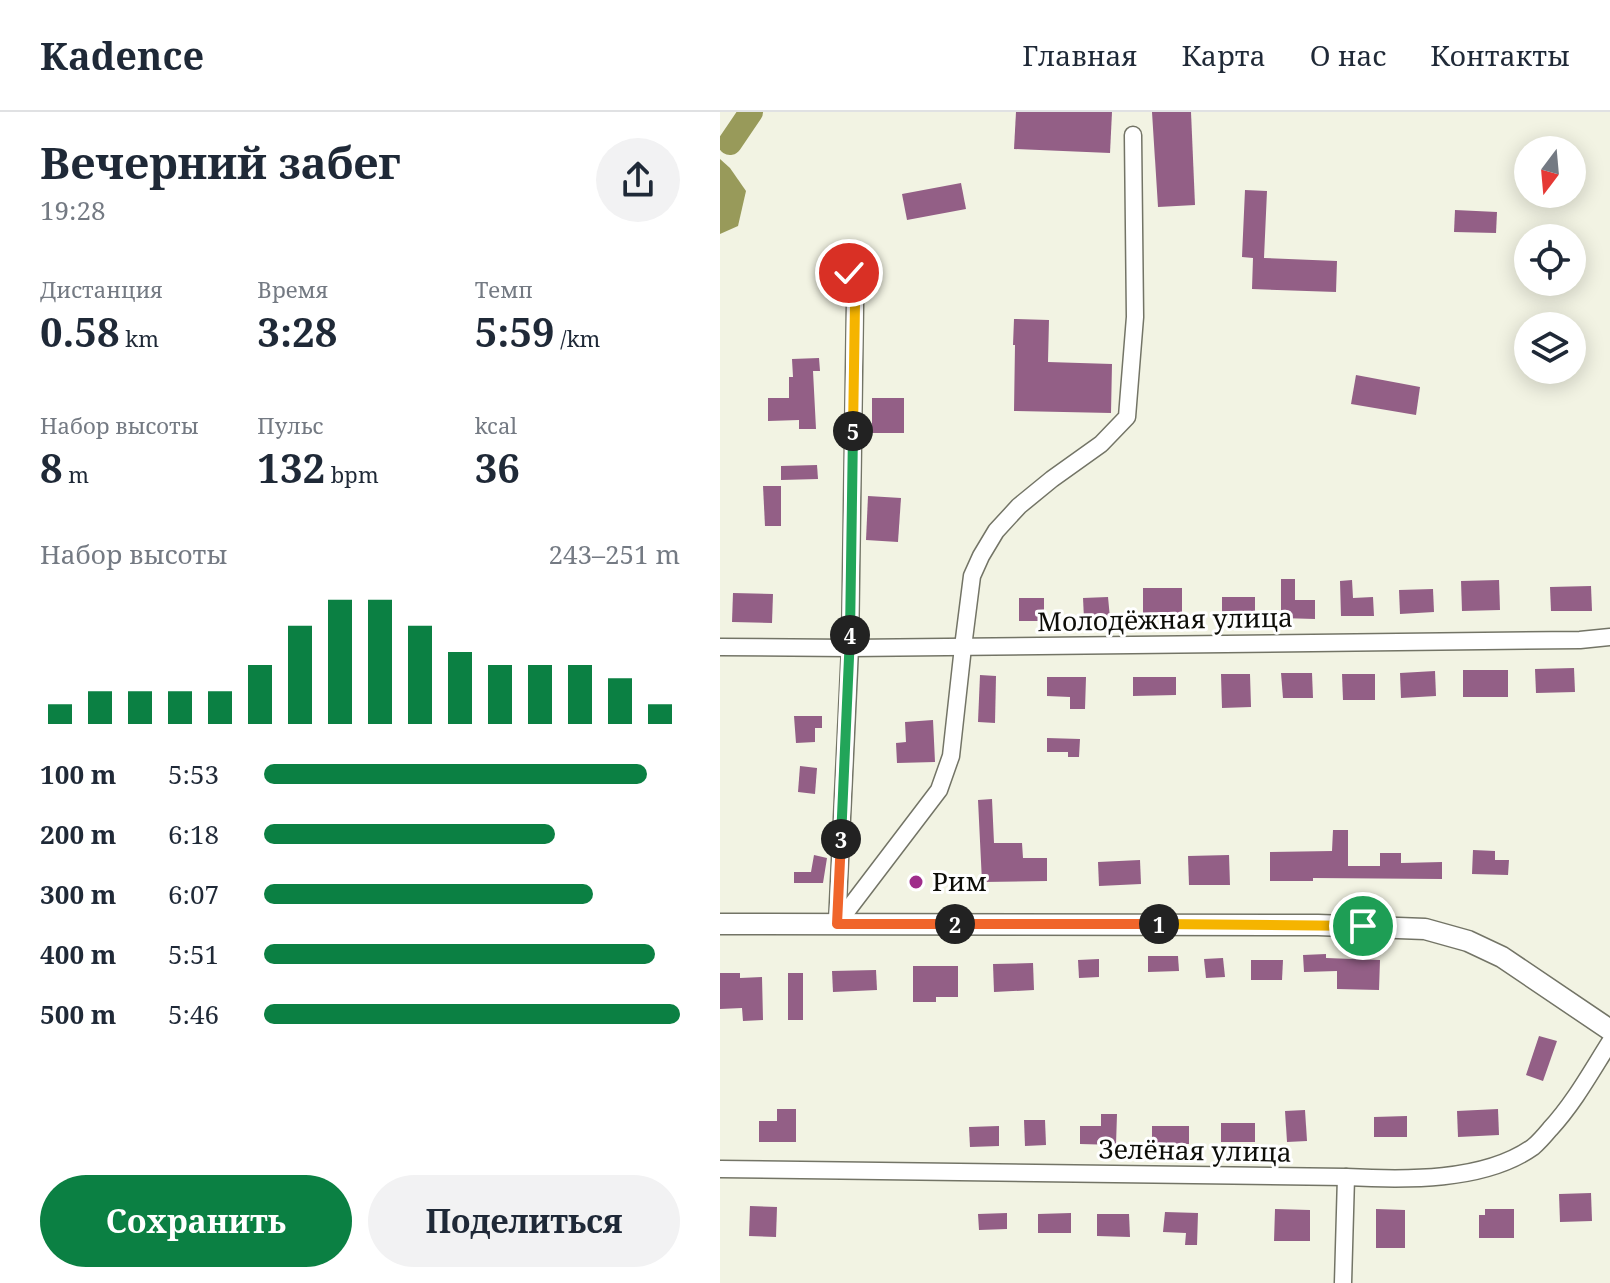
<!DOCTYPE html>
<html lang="ru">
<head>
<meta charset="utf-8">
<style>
	body { margin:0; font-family:"Noto Serif",serif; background:#f2f2f3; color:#1f2937; height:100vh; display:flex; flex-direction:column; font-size:30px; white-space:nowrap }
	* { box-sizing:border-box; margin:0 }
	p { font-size:26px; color:#747a83 }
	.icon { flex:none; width:44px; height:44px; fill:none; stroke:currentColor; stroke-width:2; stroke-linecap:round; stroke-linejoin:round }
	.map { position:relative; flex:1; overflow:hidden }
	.side { display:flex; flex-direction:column; background:#fff; width:720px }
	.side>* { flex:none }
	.needle { width:52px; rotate:196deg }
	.buttons { position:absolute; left:794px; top:24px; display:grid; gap:16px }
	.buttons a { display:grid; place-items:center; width:72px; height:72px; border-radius:50%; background:#fff; box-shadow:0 4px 20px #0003; font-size:40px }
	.pin { position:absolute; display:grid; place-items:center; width:68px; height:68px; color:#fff; margin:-34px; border:4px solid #fff; border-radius:50%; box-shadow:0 2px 8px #0007 }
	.km { position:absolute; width:40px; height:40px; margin:-20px; border-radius:50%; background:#222; color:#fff; font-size:22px; line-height:40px; text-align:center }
	.round { display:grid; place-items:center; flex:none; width:84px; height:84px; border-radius:42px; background:#f2f2f3 }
	.summary { display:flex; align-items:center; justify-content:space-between; height:136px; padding:0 40px }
	h1 { font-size:44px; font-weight:700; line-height:60px }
	.stats { display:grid; grid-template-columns:repeat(3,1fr); gap:12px; height:136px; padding:8px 40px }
	.stats div { display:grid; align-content:center }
	.stats b { font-size:40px; font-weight:700 }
	.stats small { font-size:22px; font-weight:400 }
	.stats p { font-size:22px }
	.chart { height:224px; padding:16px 40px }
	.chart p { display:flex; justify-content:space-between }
	.chart svg { width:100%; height:144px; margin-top:8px; stroke:#0b8043; stroke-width:6 }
	.primary-button { display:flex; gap:16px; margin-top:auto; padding:16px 40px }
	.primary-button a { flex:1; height:92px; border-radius:48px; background:#0b8043; color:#fff; font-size:32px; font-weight:700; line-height:92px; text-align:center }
	.primary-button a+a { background:#f2f2f3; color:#1f2937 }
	ul { padding:0 40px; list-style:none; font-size:26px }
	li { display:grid; grid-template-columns:128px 96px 1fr; align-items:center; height:60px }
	li i { height:20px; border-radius:10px; background:#0b8043 }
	header { display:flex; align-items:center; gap:48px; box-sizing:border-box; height:112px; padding:0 40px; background:#fff; border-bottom:2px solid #e0e1e3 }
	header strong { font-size:38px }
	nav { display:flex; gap:44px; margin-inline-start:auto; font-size:28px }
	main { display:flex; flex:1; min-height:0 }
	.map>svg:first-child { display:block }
	.water { fill:#989a5a }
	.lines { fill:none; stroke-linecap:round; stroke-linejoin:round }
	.river { stroke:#989a5a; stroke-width:24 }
	.building { fill:#935f86 }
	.minor-casing { stroke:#737466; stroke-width:19 }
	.tertiary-casing { stroke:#737466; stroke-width:23 }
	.minor { stroke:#fff; stroke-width:16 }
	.tertiary { stroke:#fff; stroke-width:20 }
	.split-1-casing { stroke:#fff; stroke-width:16 }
	.split-2-casing { stroke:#fff; stroke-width:16 }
	.split-3-casing { stroke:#fff; stroke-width:16 }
	.split-4-casing { stroke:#fff; stroke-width:16 }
	.split-5-casing { stroke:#fff; stroke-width:16 }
	.split-6-casing { stroke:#fff; stroke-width:16 }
	.split-1 { stroke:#f5b400; stroke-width:10 }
	.split-2 { stroke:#f0652b; stroke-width:10 }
	.split-3 { stroke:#f0652b; stroke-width:10 }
	.split-4 { stroke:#22a559; stroke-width:10 }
	.split-5 { stroke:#22a559; stroke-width:10 }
	.split-6 { stroke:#f5b400; stroke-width:10 }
	.poi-dot { fill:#9f2d8a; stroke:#fff; stroke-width:3 }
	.labels { text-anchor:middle; stroke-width:6; stroke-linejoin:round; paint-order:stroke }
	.street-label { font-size:26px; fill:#0d0d08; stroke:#fff }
	.poi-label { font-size:26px; fill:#0d0d08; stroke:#fff; text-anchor:start }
</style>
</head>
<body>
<header>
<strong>Kadence</strong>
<nav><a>Главная</a><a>Карта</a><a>О нас</a><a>Контакты</a></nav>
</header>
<main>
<section class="side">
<div class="summary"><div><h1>Вечерний забег</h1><p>19:28</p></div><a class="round"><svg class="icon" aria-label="share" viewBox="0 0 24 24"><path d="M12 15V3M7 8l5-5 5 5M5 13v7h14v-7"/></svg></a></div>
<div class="stats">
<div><p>Дистанция</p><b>0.58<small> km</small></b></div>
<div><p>Время</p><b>3:28</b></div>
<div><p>Темп</p><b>5:59<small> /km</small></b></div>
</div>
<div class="stats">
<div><p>Набор высоты</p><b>8<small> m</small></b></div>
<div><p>Пульс</p><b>132<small> bpm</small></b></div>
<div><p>kcal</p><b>36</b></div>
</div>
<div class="chart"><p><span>Набор высоты</span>243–251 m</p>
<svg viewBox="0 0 160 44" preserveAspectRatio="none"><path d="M5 44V38M15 44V34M25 44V34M35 44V34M45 44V34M55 44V26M65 44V14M75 44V6M85 44V6M95 44V14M105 44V22M115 44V26M125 44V26M135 44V26M145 44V30M155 44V38"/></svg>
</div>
<ul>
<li><b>100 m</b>5:53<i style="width:92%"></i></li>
<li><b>200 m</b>6:18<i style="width:70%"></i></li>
<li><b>300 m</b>6:07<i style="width:79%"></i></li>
<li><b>400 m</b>5:51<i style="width:94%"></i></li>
<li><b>500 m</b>5:46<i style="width:100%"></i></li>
</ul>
<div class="primary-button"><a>Сохранить</a><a>Поделиться</a></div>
</section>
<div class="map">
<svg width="890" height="1171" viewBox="0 0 890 1171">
	<rect width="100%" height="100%" fill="#f2f3e3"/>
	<polygon class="water" points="0,47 10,56 26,79 18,114 0,122"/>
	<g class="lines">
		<polyline class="river" points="10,31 31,0"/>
	</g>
	<g class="building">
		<polygon points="296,0 392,0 390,41 294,37"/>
		<polygon points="432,0 471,0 475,93 438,95"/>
		<polygon points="241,71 246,97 187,108 182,82"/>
		<polygon points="525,78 547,79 544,146 617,149 616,180 532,177 533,146 522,145"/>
		<polygon points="735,98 777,100 776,121 734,120"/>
		<polygon points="294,207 329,208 328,250 392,252 391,301 294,299 295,233 293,233"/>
		<polygon points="99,246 100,259 93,259 96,317 79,317 79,308 48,309 48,286 69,286 69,265 73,265 72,247"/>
		<polygon points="636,263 700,275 696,303 631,292"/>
		<rect x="152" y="286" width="32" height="35"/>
		<polygon points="97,353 98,367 61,368 61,354"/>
		<polygon points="43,374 61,374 61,414 45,414"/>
		<polygon points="148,384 181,386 178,430 146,428"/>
		<polygon points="561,467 575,467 575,488 595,488 595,507 561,506"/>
		<polygon points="632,468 633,486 653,485 654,504 621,504 620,469"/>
		<polygon points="779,468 780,498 742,499 741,469"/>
		<polygon points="871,474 872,499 831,499 830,475"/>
		<rect x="423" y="476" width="39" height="28"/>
		<polygon points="713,477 714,500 680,502 679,478"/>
		<polygon points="13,481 53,482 52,511 12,510"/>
		<polygon points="388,485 390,506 364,507 363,486"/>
		<rect x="502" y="485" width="33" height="21"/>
		<rect x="299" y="486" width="25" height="23"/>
		<polygon points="854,556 855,580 816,581 815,557"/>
		<rect x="743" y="558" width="45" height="27"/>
		<polygon points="715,559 716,584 681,586 680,561"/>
		<polygon points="561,561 592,561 593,586 563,586"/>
		<polygon points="501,562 530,562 531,595 502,596"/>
		<polygon points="622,562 655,562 655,588 623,588"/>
		<polygon points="260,563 276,564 275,611 258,610"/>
		<polygon points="327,565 366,565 365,597 350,597 350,585 327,584"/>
		<polygon points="413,565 456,565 456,583 413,584"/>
		<polygon points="74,604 102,604 102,616 95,616 95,630 76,631"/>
		<polygon points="213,608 215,650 177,651 176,631 186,630 185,610"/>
		<polygon points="327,626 360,627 359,645 348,645 348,640 327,640"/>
		<polygon points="80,654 97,656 95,682 78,680"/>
		<polygon points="272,687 274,731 302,731 303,746 327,746 327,769 262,770 258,688"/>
		<polygon points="613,718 628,718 628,754 660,754 660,741 681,741 681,751 722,750 722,767 593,766 593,769 550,769 550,740 612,739"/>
		<polygon points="753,738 775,739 775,748 789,748 788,763 752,762"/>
		<polygon points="94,743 107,746 103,771 74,771 74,760 91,760"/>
		<polygon points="509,743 510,773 469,773 468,744"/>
		<polygon points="420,748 421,772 379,774 378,750"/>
		<polygon points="606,842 606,846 660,848 659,878 617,877 617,859 584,860 583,843"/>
		<polygon points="428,844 458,844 459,859 428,860"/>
		<polygon points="503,846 505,865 486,866 484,847"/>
		<polygon points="379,847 379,865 359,866 358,848"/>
		<polygon points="531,848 563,848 562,868 531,868"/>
		<polygon points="313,851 314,878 274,880 273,852"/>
		<polygon points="193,854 238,854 238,885 216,885 216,890 193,890"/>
		<polygon points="156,858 157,878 113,880 112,859"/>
		<polygon points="0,861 20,861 20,866 42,865 43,908 23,909 22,896 0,897"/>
		<rect x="68" y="861" width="15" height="47"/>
		<polygon points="819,924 837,929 823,969 806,963"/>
		<polygon points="57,997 76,997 76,1030 39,1030 39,1009 57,1009"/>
		<polygon points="778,997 779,1023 738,1025 737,999"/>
		<polygon points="585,998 587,1029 567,1030 565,999"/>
		<polygon points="381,1002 397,1002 396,1033 360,1032 360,1014 381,1014"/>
		<polygon points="687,1004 687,1025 654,1025 654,1005"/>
		<polygon points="304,1008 325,1008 326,1033 305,1034"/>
		<rect x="501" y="1011" width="34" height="19"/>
		<polygon points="279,1014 279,1034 250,1035 249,1015"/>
		<rect x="432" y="1014" width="37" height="18"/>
		<polygon points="871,1081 872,1109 840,1110 839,1082"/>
		<polygon points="30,1094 57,1095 56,1125 29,1124"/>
		<polygon points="555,1097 590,1098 590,1129 554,1129"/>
		<polygon points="656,1097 685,1098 685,1136 656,1136"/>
		<polygon points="765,1097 794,1097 794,1126 759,1126 759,1103 765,1103"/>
		<polygon points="445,1100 478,1101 477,1133 465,1133 466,1121 443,1120"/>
		<polygon points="287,1101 287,1117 259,1118 258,1102"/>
		<polygon points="351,1101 351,1121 318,1121 318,1102"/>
		<polygon points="377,1102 409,1102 410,1125 377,1124"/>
	</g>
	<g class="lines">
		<g class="minor-casing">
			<g id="minor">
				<polyline points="0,535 130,536 860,528 890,525"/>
				<polyline points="117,812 219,678 231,644 243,535 252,464 261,444 276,419 299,394 332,367 381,332 407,305 415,205 413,23"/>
				<polyline points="117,812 130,536 135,191 129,161"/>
				<path d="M0 1057 626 1065C684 1068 764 1070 813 1035 819 1030 825 1023 830 1017 854 991 871 960 890 930"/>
				<polyline points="623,1171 626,1065"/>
			</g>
		</g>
		<g class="tertiary-casing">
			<polyline id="tertiary" points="0,812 598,813 705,817 748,829 782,845 890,918"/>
		</g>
		<use href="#minor" class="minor"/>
		<use href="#tertiary" class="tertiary"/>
	</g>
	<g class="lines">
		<g class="split-1-casing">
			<polyline id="split-1" points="439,812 643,814"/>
		</g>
		<g class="split-2-casing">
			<polyline id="split-2" points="235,812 439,812"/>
		</g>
		<g class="split-3-casing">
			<polyline id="split-3" points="121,727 117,812 235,812"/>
		</g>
		<g class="split-4-casing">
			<polyline id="split-4" points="121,727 130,523"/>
		</g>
		<g class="split-5-casing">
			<polyline id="split-5" points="130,523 133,319"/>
		</g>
		<g class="split-6-casing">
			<polyline id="split-6" points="129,161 135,191 133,319"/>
		</g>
		<use href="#split-1" class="split-1"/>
		<use href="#split-2" class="split-2"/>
		<use href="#split-3" class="split-3"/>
		<use href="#split-4" class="split-4"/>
		<use href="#split-5" class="split-5"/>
		<use href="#split-6" class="split-6"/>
	</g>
	<circle class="poi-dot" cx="196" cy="770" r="8"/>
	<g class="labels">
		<g class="street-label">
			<text transform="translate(445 508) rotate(-1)" y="9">Молодёжная улица</text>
			<text transform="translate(475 1039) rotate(1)" y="9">Зелёная улица</text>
		</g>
		<g class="poi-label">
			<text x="212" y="779">Рим</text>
		</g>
	</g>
</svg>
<div class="buttons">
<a><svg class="needle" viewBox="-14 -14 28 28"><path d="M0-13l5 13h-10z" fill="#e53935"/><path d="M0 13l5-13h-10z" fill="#747a83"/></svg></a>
<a><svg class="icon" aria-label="locate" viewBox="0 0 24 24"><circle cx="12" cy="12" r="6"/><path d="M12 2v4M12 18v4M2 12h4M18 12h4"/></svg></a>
<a><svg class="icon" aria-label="layers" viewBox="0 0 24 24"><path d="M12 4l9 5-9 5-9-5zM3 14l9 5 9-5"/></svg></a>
</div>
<div class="pin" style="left:643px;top:814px;background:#1e9e55"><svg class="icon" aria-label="arrive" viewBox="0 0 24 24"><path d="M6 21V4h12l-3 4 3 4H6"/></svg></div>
<div class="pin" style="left:129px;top:161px;background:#d93025"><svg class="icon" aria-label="check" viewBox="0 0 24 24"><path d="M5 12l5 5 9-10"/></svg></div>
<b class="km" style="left:439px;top:812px">1</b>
<b class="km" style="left:235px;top:812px">2</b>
<b class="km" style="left:121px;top:727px">3</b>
<b class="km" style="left:130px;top:523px">4</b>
<b class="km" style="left:133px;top:319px">5</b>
</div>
</main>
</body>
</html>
